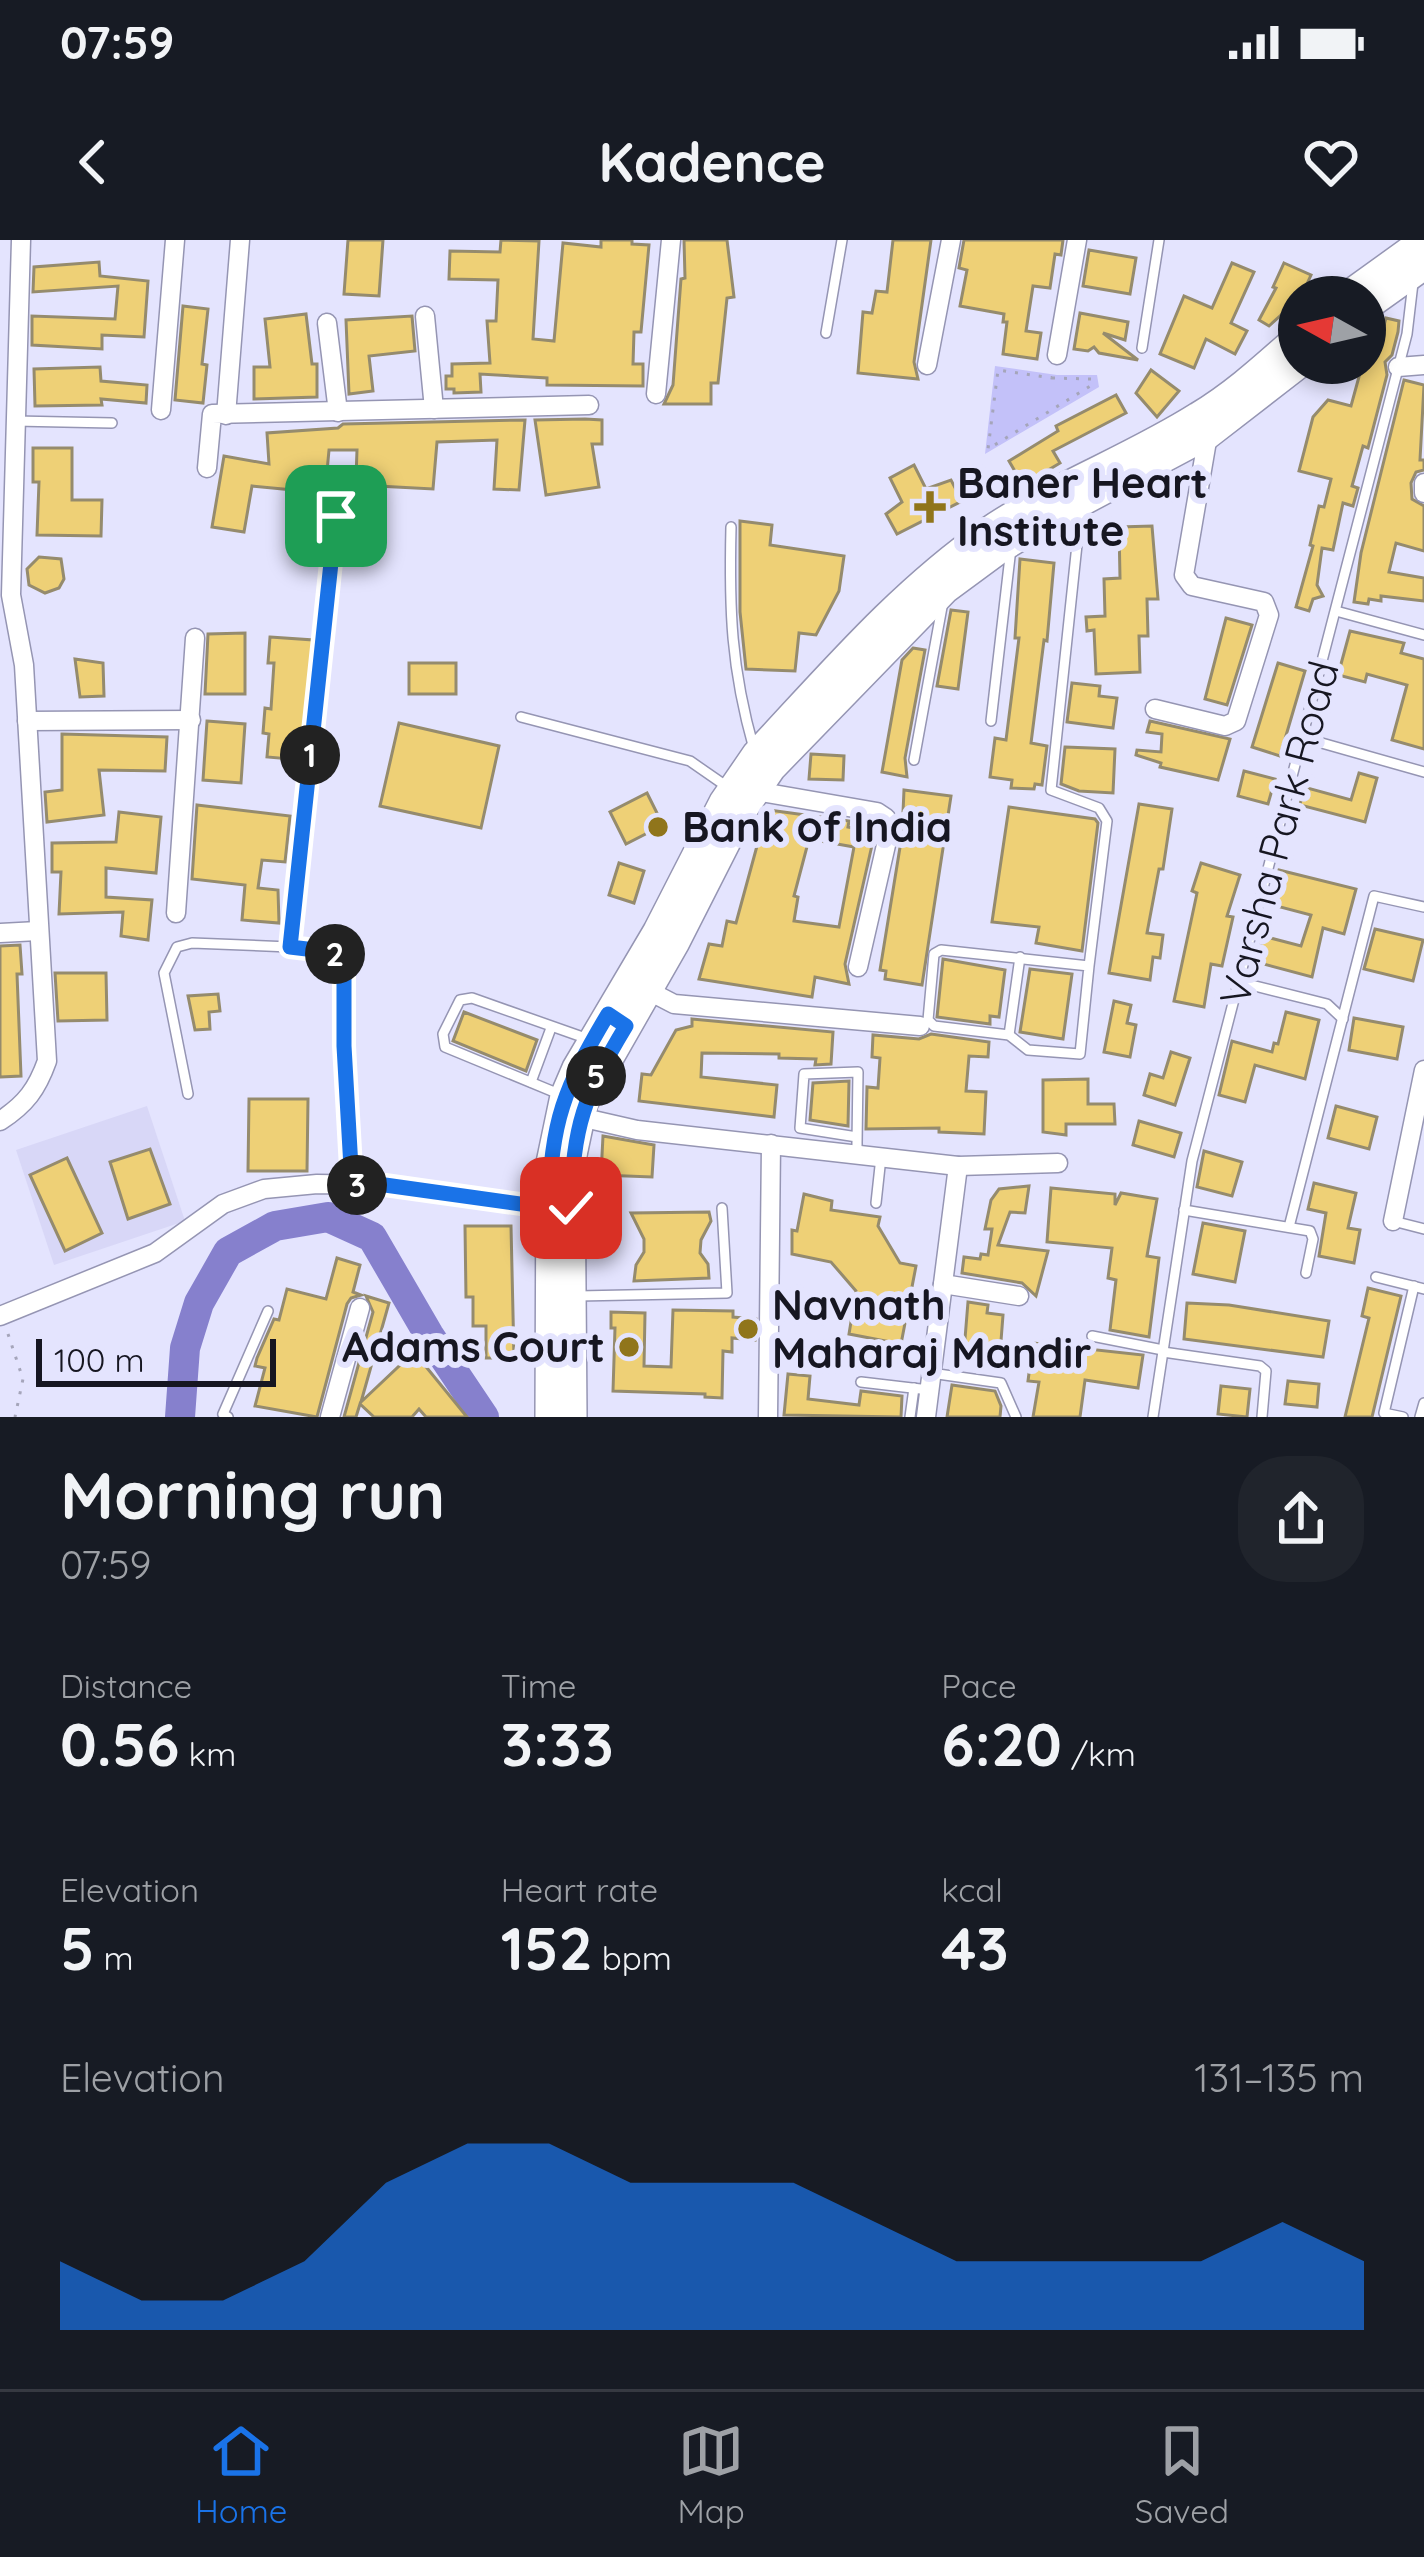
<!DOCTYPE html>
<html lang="en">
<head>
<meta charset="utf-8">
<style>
	body { margin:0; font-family:Quicksand,sans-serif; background:#20242c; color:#f1f3f6; height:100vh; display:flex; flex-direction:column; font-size:45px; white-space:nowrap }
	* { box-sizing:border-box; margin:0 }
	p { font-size:39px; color:#9ea1a6 }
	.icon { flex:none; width:66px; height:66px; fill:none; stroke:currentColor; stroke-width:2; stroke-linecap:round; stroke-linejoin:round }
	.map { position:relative; height:1177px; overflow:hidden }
	.panel { display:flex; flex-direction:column; background:#171b24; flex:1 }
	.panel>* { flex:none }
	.needle { width:78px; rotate:278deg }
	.buttons { position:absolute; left:1278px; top:36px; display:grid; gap:24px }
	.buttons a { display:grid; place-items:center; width:108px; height:108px; border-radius:50%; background:#171b24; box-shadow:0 6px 18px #0003; font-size:60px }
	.scale { position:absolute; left:36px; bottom:30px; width:240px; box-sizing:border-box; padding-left:12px; border:6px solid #161621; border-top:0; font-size:33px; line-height:42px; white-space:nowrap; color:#161621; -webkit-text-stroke:9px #e4e4fe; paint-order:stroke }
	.pin { position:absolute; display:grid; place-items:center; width:102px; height:102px; color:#fff; margin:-51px; border-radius:24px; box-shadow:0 6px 18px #0006 }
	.km { position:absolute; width:60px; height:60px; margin:-30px; border-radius:50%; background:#222; color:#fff; font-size:33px; line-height:60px; text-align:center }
	.round { display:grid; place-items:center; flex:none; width:126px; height:126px; border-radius:48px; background:#20242c }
	.head { display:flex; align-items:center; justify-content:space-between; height:204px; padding:0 60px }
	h1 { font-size:66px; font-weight:800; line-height:90px }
	.metrics { display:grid; grid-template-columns:repeat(3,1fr); gap:18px; height:204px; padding:12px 60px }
	.metrics div { display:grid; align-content:center }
	.metrics b { font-size:60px; font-weight:800 }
	.metrics small { font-size:33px; font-weight:400 }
	.metrics p { font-size:33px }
	.chart { height:336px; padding:24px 60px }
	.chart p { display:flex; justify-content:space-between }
	.chart svg { width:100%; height:216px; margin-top:12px; fill:#1a73e8; opacity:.7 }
	.status { display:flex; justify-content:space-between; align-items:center; height:84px; padding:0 60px; background:#171b24; direction:ltr }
	.status svg { height:33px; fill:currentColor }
	header { display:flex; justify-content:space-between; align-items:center; height:156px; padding:0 60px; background:#171b24; font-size:54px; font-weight:800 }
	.tabs { display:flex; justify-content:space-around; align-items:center; height:168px; border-top:3px solid #363941; background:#171b24; font-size:33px; color:#9ea1a6 }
	.tabs a { display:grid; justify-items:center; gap:6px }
	.tabs .current { color:#1a73e8 }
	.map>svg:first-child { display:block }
	.built { fill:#d8d7f7 }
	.green { fill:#c3c1f9 }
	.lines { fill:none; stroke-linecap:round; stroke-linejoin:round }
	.river { stroke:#8680cd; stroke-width:30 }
	.building { fill:#eed076; stroke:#958b6d; stroke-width:3; fill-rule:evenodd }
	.service-casing { stroke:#9595b3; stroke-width:12 }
	.minor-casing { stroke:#9595b3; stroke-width:21 }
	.primary-casing { stroke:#9595b3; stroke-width:30 }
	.path { stroke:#a5a5ba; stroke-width:3; stroke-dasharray:3 9; stroke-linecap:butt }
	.service { stroke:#fff; stroke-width:9 }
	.minor { stroke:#fff; stroke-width:18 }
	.primary { stroke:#fff; stroke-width:27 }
	.route-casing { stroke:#fff; stroke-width:24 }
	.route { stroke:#1a73e8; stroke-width:15 }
	.poi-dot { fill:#90751b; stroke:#e4e4fe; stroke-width:4.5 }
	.labels { text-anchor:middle; stroke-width:12; stroke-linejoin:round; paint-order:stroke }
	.poi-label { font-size:42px; font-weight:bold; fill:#161621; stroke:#e4e4fe; text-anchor:start }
	.street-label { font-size:42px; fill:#161621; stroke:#e4e4fe }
</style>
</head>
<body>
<div class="status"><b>07:59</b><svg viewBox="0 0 49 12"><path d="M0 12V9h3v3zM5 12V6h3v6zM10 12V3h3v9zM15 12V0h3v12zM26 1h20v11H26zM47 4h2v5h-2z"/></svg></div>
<header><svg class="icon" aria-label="back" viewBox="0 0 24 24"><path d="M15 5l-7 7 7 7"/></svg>Kadence<svg class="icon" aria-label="heart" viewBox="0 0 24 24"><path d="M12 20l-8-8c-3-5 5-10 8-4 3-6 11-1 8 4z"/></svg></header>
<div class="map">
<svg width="1424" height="1177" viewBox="0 0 1424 1177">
	<rect width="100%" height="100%" fill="#e4e4fe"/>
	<polygon class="built" points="147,866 185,981 54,1025 16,910"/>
	<polygon class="green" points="995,126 1057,135 1097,135 1099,147 985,214"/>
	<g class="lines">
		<polyline class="river" points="180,1177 185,1108 199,1063 228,1012 275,986 328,977 372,997 429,1095 484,1177"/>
	</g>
	<g class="building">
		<polygon points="348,0 383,0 379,56 344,54"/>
		<polygon points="501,0 539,1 533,99 554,101 563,3 601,7 601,0 632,0 632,4 649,5 641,92 634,92 633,124 643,124 643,146 547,145 547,138 480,134 481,152 454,153 454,149 446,149 446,136 452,136 452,124 490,123 487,81 496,81 498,40 449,39 450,11 500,12"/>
		<polygon points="684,0 727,0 734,57 727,58 718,143 711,143 711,164 664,164 673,145 681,39 685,38"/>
		<polygon points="893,0 931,0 914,122 918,139 858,133 863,72 872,73 876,51 887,52"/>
		<polygon points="964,0 1063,0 1061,15 1055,14 1050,48 1033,46 1026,91 1041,93 1037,119 1003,114 1007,82 1003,82 1004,74 960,66 967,30 959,28"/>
		<polygon points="1089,10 1136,18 1130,54 1083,46"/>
		<polygon points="99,22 100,36 148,41 144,97 102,95 102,109 32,105 32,76 115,79 118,46 33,52 34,27"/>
		<polygon points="1232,23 1254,32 1231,83 1247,91 1235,114 1206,99 1194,128 1160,114 1184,56 1212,68"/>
		<polygon points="1284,23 1311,35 1301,57 1269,86 1259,80 1276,48 1273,47"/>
		<polygon points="183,66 208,69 202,124 207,125 203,163 175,160"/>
		<polygon points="1080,73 1128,82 1125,100 1103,93 1138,120 1099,113 1094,107 1088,111 1074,109"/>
		<polygon points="306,74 312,124 317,124 317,157 254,159 254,127 270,127 265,79"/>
		<polygon points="412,76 415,111 369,116 373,151 349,154 346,80"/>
		<polygon points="1386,78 1399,81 1398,92 1392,115 1385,122 1387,135 1368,208 1363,206 1352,246 1358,248 1353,266 1343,263 1333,310 1322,308 1317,345 1323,356 1313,359 1309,371 1296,367 1313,306 1310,305 1319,266 1324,267 1331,239 1299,231 1313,177 1328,160 1351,166 1371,93 1381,96"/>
		<polygon points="100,127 101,141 147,145 146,163 101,159 102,165 35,166 34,129"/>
		<polygon points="1151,130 1179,151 1157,177 1136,153"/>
		<polygon points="1404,140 1424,145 1420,220 1424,220 1424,230 1416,232 1411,243 1412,259 1424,266 1424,311 1396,303 1389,332 1424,338 1424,361 1381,356 1381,361 1369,359 1368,364 1354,362 1361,313"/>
		<polygon points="1116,155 1126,173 1053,211 1060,223 1023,245 1009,221 1058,191 1056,186"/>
		<polygon points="585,179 602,180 602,204 592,204 599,247 546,255 535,180"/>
		<polygon points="525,180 519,250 494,249 497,200 437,202 433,249 378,246 379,239 356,238 357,210 329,210 325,253 252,246 244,292 212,287 224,216 269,224 267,193 338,188 343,184"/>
		<polygon points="33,208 72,208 72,260 102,260 101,296 37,295 39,242 33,242"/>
		<polygon points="914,225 926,249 951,240 962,261 897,294 886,274 902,262 890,238"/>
		<polygon points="740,281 772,285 770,305 844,316 839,351 816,395 799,393 795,431 746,429 740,372"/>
		<polygon points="1152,286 1158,359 1147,359 1148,396 1139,396 1140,432 1096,434 1094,390 1087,391 1086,377 1105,376 1104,339 1120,338 1119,287"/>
		<polygon points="39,317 61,319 64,339 59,348 45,353 29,345 27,329"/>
		<polygon points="1020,319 1054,323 1047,401 1044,400 1031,503 1047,506 1042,545 1035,544 1034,549 1011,548 1012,540 990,537 995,498 1006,500 1019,398 1015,398"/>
		<polygon points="951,370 968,372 958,449 937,446"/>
		<polygon points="1226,378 1252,385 1227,465 1205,459"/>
		<polygon points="1350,391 1404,403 1401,413 1424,419 1424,509 1392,500 1407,445 1367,434 1365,442 1338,435"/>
		<polygon points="245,393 245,454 205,454 208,394"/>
		<polygon points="270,397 313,400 301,520 267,517 269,494 263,493 265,468 271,469 274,423 268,423"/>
		<polygon points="913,408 925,410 905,518 907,537 882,532 902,420"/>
		<polygon points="75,419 103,423 104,456 80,457"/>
		<rect x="409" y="423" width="47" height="31"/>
		<polygon points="1278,423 1305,431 1280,516 1252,507"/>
		<polygon points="1072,443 1100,446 1099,456 1117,458 1113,488 1067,482"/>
		<polygon points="207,481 245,484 241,543 203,540"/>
		<polygon points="1150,481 1230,499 1218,540 1160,527 1161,523 1136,515 1137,510 1161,512 1162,494 1147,492"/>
		<polygon points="399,483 499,506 481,588 380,566"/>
		<polygon points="62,494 167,497 165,531 99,530 104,575 47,582 45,552 62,550"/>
		<polygon points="1065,507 1115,509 1113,553 1079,551 1061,544"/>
		<polygon points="811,514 844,516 843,540 809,539"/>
		<polygon points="1244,531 1275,539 1268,564 1238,556"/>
		<polygon points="1359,533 1377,538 1365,582 1300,565 1304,547 1351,560"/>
		<polygon points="904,550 951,556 922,745 885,739 886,731 880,730 902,595"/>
		<polygon points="647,553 663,585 626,604 610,572"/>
		<polygon points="1139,564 1172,569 1163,629 1159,629 1147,693 1163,695 1160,718 1153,717 1150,740 1109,733"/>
		<polygon points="197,565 290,576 285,622 262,620 258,648 278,650 279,683 242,680 245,645 192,639"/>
		<polygon points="1009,567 1095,579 1098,583 1082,711 1036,703 1039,687 992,682"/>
		<path d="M769 570 849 581 848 587 875 592 845 724 849 744 815 737 812 757 699 739 709 704 722 706 727 681 736 683 760 595 766 597ZM809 599 854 607 839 687 794 681 798 657 794 656Z"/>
		<polygon points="119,572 161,577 156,633 106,628 106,657 152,660 148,700 121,696 123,672 59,674 61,632 52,632 52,603 116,602"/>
		<polygon points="619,623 644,631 634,663 609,655"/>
		<polygon points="1201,623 1240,635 1227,676 1233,677 1222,726 1211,724 1204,767 1174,761 1197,653 1192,651"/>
		<polygon points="1279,630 1356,649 1344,694 1323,688 1312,737 1256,722 1263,696 1301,706 1311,675 1269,664"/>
		<polygon points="1375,689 1423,700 1413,741 1364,729"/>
		<polygon points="20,705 22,734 17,734 21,836 0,837 0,706"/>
		<polygon points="943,719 1005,730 999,777 990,776 990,784 937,777"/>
		<polygon points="1030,729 1072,734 1063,799 1020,792"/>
		<polygon points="55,733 106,733 107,780 58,781"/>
		<polygon points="218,754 220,771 209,772 210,789 195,790 188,756"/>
		<polygon points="1114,761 1131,765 1127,783 1136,785 1130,817 1104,812"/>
		<polygon points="464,772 537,800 526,831 453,801"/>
		<polygon points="1286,772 1319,780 1305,839 1255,825 1245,862 1219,855 1232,801 1272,812 1274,803 1278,804"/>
		<polygon points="1354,778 1403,787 1397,819 1349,810"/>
		<polygon points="692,779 833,792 831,824 815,825 816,819 779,818 779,814 702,813 701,837 777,845 774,877 639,861 642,834 651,835 676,790 692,786"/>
		<polygon points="931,794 989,802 988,817 969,816 966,851 986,852 984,894 939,892 939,888 866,889 867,847 878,848 880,818 872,817 873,795 919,799"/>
		<polygon points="1171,812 1190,818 1175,865 1144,855 1150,834 1163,838"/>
		<polygon points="1088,839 1088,864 1114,864 1115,884 1066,884 1066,895 1043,892 1043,840"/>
		<polygon points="849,841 848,886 810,880 813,843"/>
		<polygon points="249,859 308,859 307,931 248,931"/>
		<polygon points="1336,866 1377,877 1369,909 1328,898"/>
		<polygon points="1139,881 1181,893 1174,917 1133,905"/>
		<polygon points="603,896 654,905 652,937 601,935"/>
		<polygon points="150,909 170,964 128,979 110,922"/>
		<polygon points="1204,911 1242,922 1232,956 1197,947"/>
		<polygon points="67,918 102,993 65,1011 30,935"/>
		<polygon points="1314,943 1356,953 1348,988 1360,990 1354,1023 1319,1016 1326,973 1308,969"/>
		<polygon points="1029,946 1025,973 1010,972 998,1005 1048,1011 1036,1056 1022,1043 962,1033 964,1017 980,1019 981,1014 988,1015 992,989 985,989 991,960 999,949"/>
		<polygon points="1051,948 1115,954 1115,965 1121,953 1157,959 1147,1016 1159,1018 1149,1097 1110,1090 1116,1040 1108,1038 1112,1008 1047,1002"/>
		<polygon points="804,954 832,961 831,970 880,977 878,986 900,1023 916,1026 901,1104 849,1094 856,1051 831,1022 792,1014 792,990 797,991"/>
		<polygon points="709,972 711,981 701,1000 700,1013 708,1024 709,1038 634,1041 636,1025 644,1012 644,999 631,973"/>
		<polygon points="1203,983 1245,991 1235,1042 1193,1034"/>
		<polygon points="465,986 511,986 514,1118 486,1118 486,1086 473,1086 473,1057 466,1057"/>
		<polygon points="337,1018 360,1025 353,1052 361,1055 351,1058 347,1064 317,1177 255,1166 265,1128 255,1126 257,1118 274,1079 279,1080 287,1049 326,1059"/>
		<polygon points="1368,1048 1401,1056 1372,1177 1345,1177 1369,1078 1362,1076"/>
		<polygon points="366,1056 389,1063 361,1162 414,1112 467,1177 426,1177 419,1169 412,1177 374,1177 360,1164 356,1177 344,1177 373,1072"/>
		<polygon points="968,1062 988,1065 987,1073 1003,1075 1000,1114 964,1111"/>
		<polygon points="1187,1063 1229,1065 1329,1081 1323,1117 1184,1099"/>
		<polygon points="673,1070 733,1071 733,1077 756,1079 755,1100 732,1098 732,1112 723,1111 722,1158 705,1157 705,1154 613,1151 615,1088 611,1088 611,1072 645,1073 644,1126 671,1127"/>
		<polygon points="1033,1103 1143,1115 1138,1148 1085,1140 1080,1177 1033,1177 1039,1142 1028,1141"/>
		<polygon points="788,1134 810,1136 808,1159 859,1165 861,1151 902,1156 901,1177 784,1175"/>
		<polygon points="1288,1141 1319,1144 1317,1167 1285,1164"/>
		<polygon points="952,1145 995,1151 1001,1166 1000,1177 947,1177"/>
		<polygon points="1221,1146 1250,1149 1247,1177 1218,1174"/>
	</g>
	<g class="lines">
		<g class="service-casing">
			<g id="service">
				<polyline points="826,93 842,0"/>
				<polyline points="1142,108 1159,0"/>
				<polyline points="15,181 112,183"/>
				<polyline points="1081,267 1051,550 1099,568 1107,581 1089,726 941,710 934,714 928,780 934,786 1009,795 1028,810 1080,814 1089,726"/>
				<path d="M731 287C729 370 731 428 754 509"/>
				<polyline points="1336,371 1424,395"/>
				<polyline points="521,477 690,521 726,546"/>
				<polyline points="991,481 1011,308"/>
				<polyline points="1304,498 1424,532"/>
				<polyline points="914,520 942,367"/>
				<polyline points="290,707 336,276"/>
				<polyline points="1239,742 1327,764 1343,779"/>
				<polyline points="1009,795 1020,717"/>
				<polyline points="531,842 551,788"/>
				<polyline points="188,854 164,733 177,707 192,703 290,707 337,715 346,731 344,806 352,945"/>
				<polyline points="559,854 445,807 443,794 460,760 472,758 591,800"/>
				<polyline points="857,914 857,903 858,832 804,834 800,888 857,897"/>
				<polyline points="876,963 881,917"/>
				<polyline points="1184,970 1310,991 1313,999 1306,1033"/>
				<polyline points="1393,981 1424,989"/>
				<polyline points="1289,987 1374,656 1424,667"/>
				<polyline points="1376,1037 1424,1049"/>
				<polyline points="578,1056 727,1053 722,968"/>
				<polyline points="1092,1096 1163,1110"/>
				<polyline points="1163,1112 1260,1126 1266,1131 1262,1177"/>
				<polyline points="931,1133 1001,1143 1016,1177"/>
				<polyline points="861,1142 929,1150"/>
				<polyline points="228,1177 223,1174 268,1071"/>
				<polyline points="910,1177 914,1148"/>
				<polyline points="1153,1177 1192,921 1407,94 1413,43"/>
				<polyline points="1403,1177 1384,1173 1414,1046"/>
				<polyline points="1420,1177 1424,1163"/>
			</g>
		</g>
		<g class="minor-casing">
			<g id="minor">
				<polyline points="425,76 434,169"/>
				<polyline points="327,83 338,172"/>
				<polyline points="1057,115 1077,0"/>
				<polyline points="927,125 951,0"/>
				<polyline points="1398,127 1424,125"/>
				<polyline points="656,154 671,0"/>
				<polyline points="161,170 175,0"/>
				<polyline points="226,175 240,0"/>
				<polyline points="207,228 212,174 589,165"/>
				<polyline points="1424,243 1424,253"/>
				<polyline points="1155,469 1225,486 1236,481 1269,375 1264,362 1192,346 1184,335 1208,195"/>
				<polyline points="27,481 191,480"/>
				<polyline points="755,551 877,572 886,578 889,592 858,727"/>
				<polyline points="176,673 195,398"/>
				<polyline points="0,693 38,691"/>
				<polyline points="647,750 674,764 920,786"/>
				<polyline points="580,877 637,890 958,926 1058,923"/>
				<path d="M0 881C26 864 37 849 47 821L24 425 11 355 21 0"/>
				<polyline points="1393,981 1424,830"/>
				<polyline points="943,1044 1019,1056"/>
				<polyline points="0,1076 155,1013 223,964 264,949 317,944 385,945 549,968"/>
				<polyline points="330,1177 360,1068"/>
				<polyline points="768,1177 771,904"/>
				<polyline points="926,1177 958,926"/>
			</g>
		</g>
		<g class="primary-casing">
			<g id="primary">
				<polyline points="1345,57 1424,0"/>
				<polyline points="1365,68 1424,26"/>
				<path d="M549 1177 550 923 564 856 576 828 657 691 723 562 756 514C830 435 899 353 988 291 1054 246 1130 219 1198 176 1235 154 1266 125 1299 96"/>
				<polyline points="573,1177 571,924 584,863 676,702 742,572 772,528 945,350 1002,308 1052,278 1208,195 1301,123"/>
			</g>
		</g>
		<g class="path">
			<polyline points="1052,138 1091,139 1092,145 988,209 998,130 1052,138 1053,134"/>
			<polyline points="8,1094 23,1139 15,1177"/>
		</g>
		<use href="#service" class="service"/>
		<use href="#minor" class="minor"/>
		<use href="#primary" class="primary"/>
	</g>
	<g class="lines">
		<g class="route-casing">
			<path id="route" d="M336 276 290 707 332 712 344 724V806L352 945H385L549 968C550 883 565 846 608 774L626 786C585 854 572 887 571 968"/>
		</g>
		<use href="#route" class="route"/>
	</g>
	<g class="poi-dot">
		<path d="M924 249h12v12h12v12h-12v12h-12v-12h-12v-12h12z"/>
		<circle cx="658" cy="587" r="12"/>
		<circle cx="748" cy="1089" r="12"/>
		<circle cx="629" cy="1107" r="12"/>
	</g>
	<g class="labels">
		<g class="poi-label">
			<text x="957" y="258">Baner Heart<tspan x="957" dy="48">Institute</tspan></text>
			<text x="682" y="602">Bank of India</text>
			<text x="772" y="1080">Navnath<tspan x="772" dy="48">Maharaj Mandir</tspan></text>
			<text x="605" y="1122" text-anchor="end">Adams Court</text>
		</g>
		<g class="street-label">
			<text transform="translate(1279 593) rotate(-75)" y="15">Varsha Park Road</text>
		</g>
	</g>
</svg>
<div class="buttons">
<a><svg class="needle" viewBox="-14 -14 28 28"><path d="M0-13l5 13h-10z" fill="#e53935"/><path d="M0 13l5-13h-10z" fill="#9ea1a6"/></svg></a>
</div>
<div class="scale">100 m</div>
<div class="pin" style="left:336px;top:276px;background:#1e9e55"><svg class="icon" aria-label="arrive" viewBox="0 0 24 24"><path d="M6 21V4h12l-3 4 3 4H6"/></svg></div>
<div class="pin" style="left:571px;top:968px;background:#d93025"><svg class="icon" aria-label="check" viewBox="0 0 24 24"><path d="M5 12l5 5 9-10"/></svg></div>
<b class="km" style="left:310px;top:515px">1</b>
<b class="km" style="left:335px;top:714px">2</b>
<b class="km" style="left:357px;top:945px">3</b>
<b class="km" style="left:596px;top:836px">5</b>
</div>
<section class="panel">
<div class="head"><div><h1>Morning run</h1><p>07:59</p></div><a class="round"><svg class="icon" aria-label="share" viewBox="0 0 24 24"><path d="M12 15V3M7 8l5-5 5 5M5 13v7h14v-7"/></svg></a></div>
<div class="metrics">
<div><p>Distance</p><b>0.56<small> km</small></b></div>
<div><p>Time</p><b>3:33</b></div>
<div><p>Pace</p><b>6:20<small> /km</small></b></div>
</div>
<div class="metrics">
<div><p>Elevation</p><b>5<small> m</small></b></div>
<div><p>Heart rate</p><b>152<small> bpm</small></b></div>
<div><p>kcal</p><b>43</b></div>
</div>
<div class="chart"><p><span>Elevation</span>131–135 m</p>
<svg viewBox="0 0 160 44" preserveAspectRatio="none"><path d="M0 44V30L10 38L20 38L30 30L40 14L50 6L60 6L70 14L80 14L90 14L100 22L110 30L120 30L130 30L140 30L150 22L160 30V44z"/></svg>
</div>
</section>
<nav class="tabs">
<a class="current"><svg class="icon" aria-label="home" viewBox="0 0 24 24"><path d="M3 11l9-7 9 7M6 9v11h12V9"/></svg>Home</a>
<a><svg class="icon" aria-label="map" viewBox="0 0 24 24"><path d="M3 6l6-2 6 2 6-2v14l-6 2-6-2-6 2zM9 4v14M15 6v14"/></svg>Map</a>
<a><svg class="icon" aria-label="saved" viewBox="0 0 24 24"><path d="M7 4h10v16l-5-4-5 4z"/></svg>Saved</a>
</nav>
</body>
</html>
